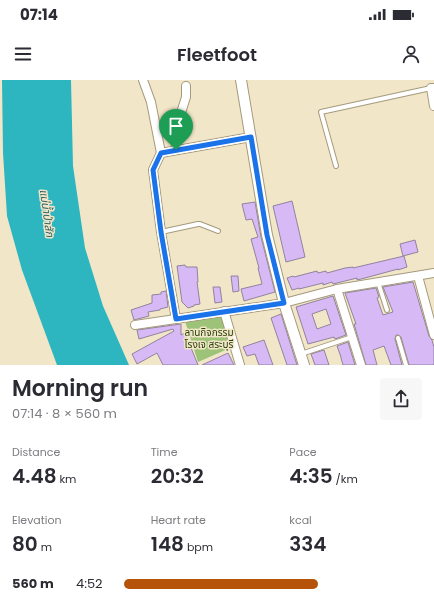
<!DOCTYPE html>
<html lang="en">
<head>
<meta charset="utf-8">
<style>
	body { margin:0; font-family:Poppins,"Noto Sans Thai",sans-serif; background:#f7f7f7; color:#2b2b33; height:100vh; display:flex; flex-direction:column; font-size:15px; white-space:nowrap }
	* { box-sizing:border-box; margin:0 }
	p { font-size:13px; color:#7c7c81 }
	.icon { flex:none; width:22px; height:22px; fill:none; stroke:currentColor; stroke-width:2; stroke-linecap:round; stroke-linejoin:round }
	.map { position:relative; height:285px; overflow:hidden }
	.side { display:flex; flex-direction:column; background:#fff; flex:1 }
	.side>* { flex:none }
	.pin { position:absolute; display:grid; place-items:center; width:34px; height:34px; color:#fff; margin:-41px -17px; border-radius:50% 50% 50% 0; rotate:-45deg; box-shadow:0 0 4px #0007 }
	.pin .icon { rotate:45deg }
	.round { display:grid; place-items:center; flex:none; width:42px; height:42px; border-radius:4px; background:#f7f7f7 }
	.headline { display:flex; align-items:center; justify-content:space-between; height:68px; padding:0 12px }
	h1 { font-size:22px; font-weight:600; line-height:30px }
	.metrics { display:grid; grid-template-columns:repeat(3,1fr); gap:6px; height:68px; padding:4px 12px }
	.metrics div { display:grid; align-content:center }
	.metrics b { font-size:20px; font-weight:600 }
	.metrics small { font-size:11px; font-weight:400 }
	.metrics p { font-size:11px }
	ul { padding:0 12px; list-style:none; font-size:13px }
	li { display:grid; grid-template-columns:64px 48px 1fr; align-items:center; height:30px }
	li i { height:10px; border-radius:5px; background:#b45309 }
	.status { display:flex; justify-content:space-between; align-items:center; height:28px; padding:0 20px; background:#fff; direction:ltr }
	.status svg { height:11px; fill:currentColor }
	header { display:flex; justify-content:space-between; align-items:center; height:52px; padding:0 12px; background:#fff; font-size:18px; font-weight:600 }
	.map>svg:first-child { display:block }
	.green { fill:#9cc378 }
	.water { fill:#2db6c0 }
	.building { fill:#d7b9f6; stroke:#90839e; fill-rule:evenodd }
	.lines { fill:none; stroke-linecap:round; stroke-linejoin:round }
	.service-casing { stroke:#a59a7e; stroke-width:6 }
	.minor-casing { stroke:#a59a7e; stroke-width:10 }
	.tertiary-casing { stroke:#a59a7e; stroke-width:12 }
	.service { stroke:#fff; stroke-width:4 }
	.minor { stroke:#fff; stroke-width:8 }
	.tertiary { stroke:#fff; stroke-width:10 }
	.route-casing { stroke:#fff; stroke-width:8 }
	.route { stroke:#1a73e8; stroke-width:5 }
	.labels { text-anchor:middle; stroke-width:3; stroke-linejoin:round; paint-order:stroke }
	.park-label { font-size:10px; fill:#284109; stroke:#f2e6c8 }
	.water-label { font-size:11px; font-style:italic; fill:#2c6165; stroke:#f2e6c8 }
</style>
</head>
<body>
<div class="status"><b>07:14</b><svg viewBox="0 0 49 12"><path d="M0 12V9h3v3zM5 12V6h3v6zM10 12V3h3v9zM15 12V0h3v12zM26 1h20v11H26zM47 4h2v5h-2z"/></svg></div>
<header><svg class="icon" aria-label="menu" viewBox="0 0 24 24"><path d="M4 6h16M4 12h16M4 18h16"/></svg>Fleetfoot<svg class="icon" aria-label="person" viewBox="0 0 24 24"><circle cx="12" cy="8" r="4"/><path d="M4 21q1-7 8-7t8 7"/></svg></header>
<div class="map">
<svg width="434" height="285" viewBox="0 0 434 285">
	<rect width="100%" height="100%" fill="#f2e6c8"/>
	<polygon class="green" points="222,235 230,268 198,282 185,241"/>
	<polygon class="water" points="2,0 71,0 73,86 85,168 103,226 129,285 57,285 22,190 7,136 3,73"/>
	<g class="building">
		<polygon points="292,121 305,177 286,182 273,126"/>
		<polygon points="255,122 261,157 275,212 244,221 241,209 262,204 258,188 259,188 251,159 258,157 252,139 246,140 242,124"/>
		<polygon points="415,160 418,172 403,176 400,164"/>
		<polygon points="404,176 407,187 398,190 398,189 365,198 357,200 357,198 333,204 332,202 323,205 323,203 299,209 299,208 292,210 287,198 293,196 294,197 317,191 318,193 326,191 327,193 345,188 353,187 353,188"/>
		<polygon points="185,185 186,187 197,187 198,202 197,202 200,224 194,225 194,226 188,228 182,222 177,186"/>
		<polygon points="231,196 238,196 239,211 233,212"/>
		<polygon points="413,202 429,256 432,260 434,267 434,285 409,285 401,257 398,255 396,255 395,259 402,285 391,285 384,266 373,270 377,285 366,285 354,244 356,244 345,213 376,208 379,217 377,218 383,235 393,232 383,207"/>
		<polygon points="213,207 220,207 222,222 215,223"/>
		<polygon points="166,211 168,227 160,229 160,230 148,232 149,236 134,240 131,230 152,223 152,215 161,214 161,212"/>
		<path d="M333 216 346 255 335 259 334 257 308 264 296 227ZM326 229 331 244 317 249 312 234Z"/>
		<polygon points="281,234 297,285 287,285 271,238"/>
		<polygon points="181,244 181,255 185,253 198,285 163,285 157,273 137,284 132,274 174,251 173,249 139,259 137,250"/>
		<polygon points="264,260 273,285 259,285 255,274 247,276 243,267"/>
		<polygon points="348,262 355,285 343,285 341,278 341,277 337,266"/>
		<polygon points="324,270 329,285 315,285 311,274"/>
		<polygon points="228,273 234,285 202,285"/>
	</g>
	<g class="lines">
		<g class="service-casing">
			<g id="service">
				<polyline points="336,86 321,32 431,8"/>
				<polyline points="161,152 198,144 200,144 218,151"/>
				<polyline points="378,202 387,230"/>
				<polyline points="398,258 406,285"/>
				<polyline points="301,274 352,257"/>
			</g>
		</g>
		<g class="minor-casing">
			<g id="minor">
				<polyline points="143,0 151,22 161,73"/>
				<polyline points="434,8 431,8 434,26"/>
				<polyline points="176,70 179,39 186,17 186,6"/>
				<polyline points="418,196 434,255"/>
				<polyline points="337,209 361,285"/>
				<polyline points="224,231 240,285"/>
				<polyline points="176,239 161,152 153,90 161,73 251,57"/>
				<polyline points="135,245 284,223 337,209 434,193"/>
			</g>
		</g>
		<g class="tertiary-casing">
			<polyline id="tertiary" points="241,0 267,155 284,223 304,285"/>
		</g>
		<use href="#service" class="service"/>
		<use href="#minor" class="minor"/>
		<use href="#tertiary" class="tertiary"/>
	</g>
	<g class="lines">
		<g class="route-casing">
			<polygon id="route" points="251,57 267,155 284,223 176,239 161,152 153,90 161,73"/>
		</g>
		<use href="#route" class="route"/>
	</g>
	<g class="labels">
		<g class="park-label">
			<text x="209" y="256">ลานกิจกรรม<tspan x="209" dy="12">โรงเจ สระบุรี</tspan></text>
		</g>
		<g class="water-label">
			<text transform="translate(47 133) rotate(82)" y="4">แม่น้ำป่าสัก</text>
		</g>
	</g>
</svg>
<div class="pin" style="left:176px;top:70px;background:#1e9e55"><svg class="icon" aria-label="arrive" viewBox="0 0 24 24"><path d="M6 21V4h12l-3 4 3 4H6"/></svg></div>
</div>
<section class="side">
<div class="headline"><div><h1>Morning run</h1><p>07:14 · 8 × 560 m</p></div><a class="round"><svg class="icon" aria-label="share" viewBox="0 0 24 24"><path d="M12 15V3M7 8l5-5 5 5M5 13v7h14v-7"/></svg></a></div>
<div class="metrics">
<div><p>Distance</p><b>4.48<small> km</small></b></div>
<div><p>Time</p><b>20:32</b></div>
<div><p>Pace</p><b>4:35<small> /km</small></b></div>
</div>
<div class="metrics">
<div><p>Elevation</p><b>80<small> m</small></b></div>
<div><p>Heart rate</p><b>148<small> bpm</small></b></div>
<div><p>kcal</p><b>334</b></div>
</div>
<ul>
<li><b>560 m</b>4:52<i style="width:65%"></i></li>
</ul>
</section>
</body>
</html>
